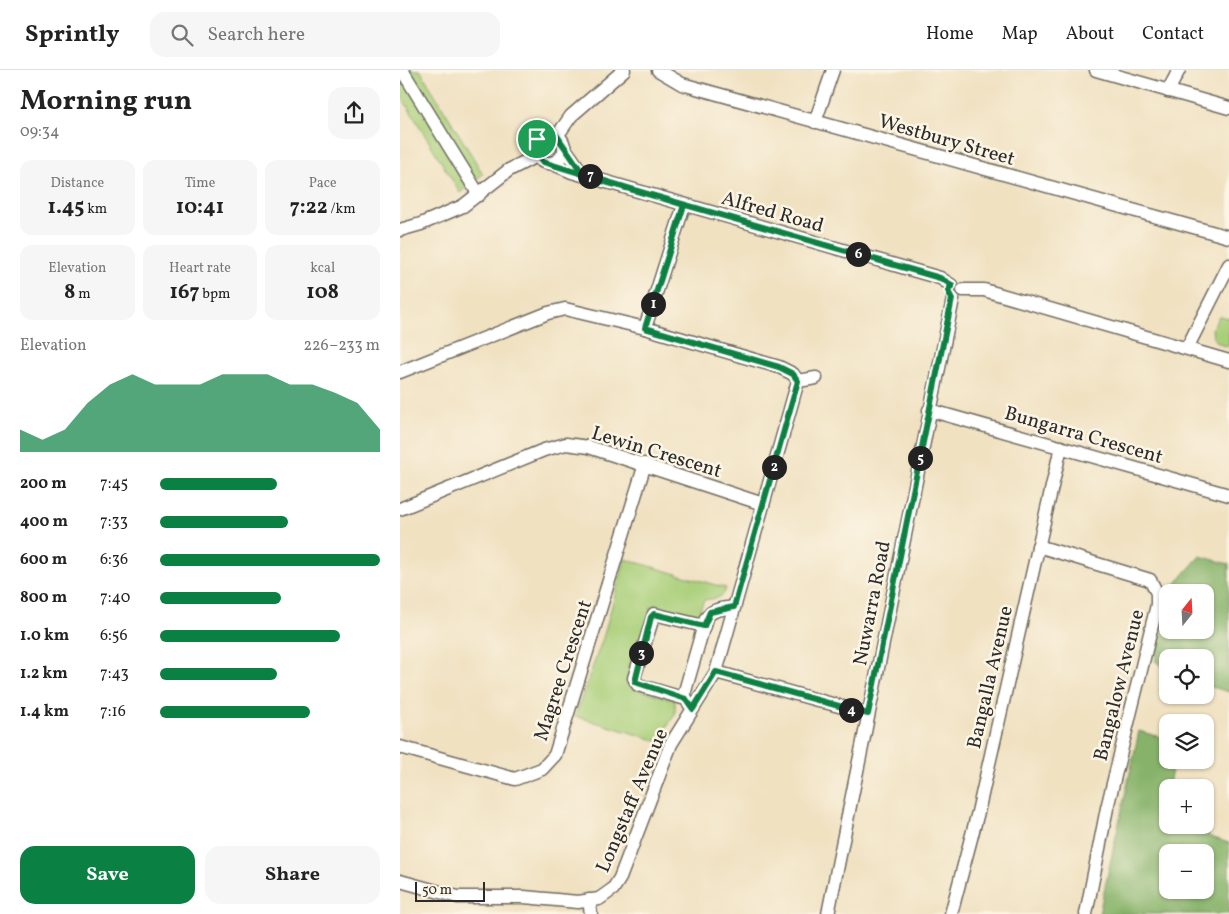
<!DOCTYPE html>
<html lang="en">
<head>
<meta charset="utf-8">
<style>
	body { margin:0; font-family:Vollkorn,serif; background:#f6f6f6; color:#222; height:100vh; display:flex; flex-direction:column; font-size:19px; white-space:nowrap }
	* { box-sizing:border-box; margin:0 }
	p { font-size:16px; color:#767676 }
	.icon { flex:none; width:28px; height:28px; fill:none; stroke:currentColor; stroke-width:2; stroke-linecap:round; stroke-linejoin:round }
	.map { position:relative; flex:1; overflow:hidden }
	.panel { display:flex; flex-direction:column; background:#fff; width:400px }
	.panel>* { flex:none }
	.needle { width:32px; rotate:18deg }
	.controls { position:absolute; left:759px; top:514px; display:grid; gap:10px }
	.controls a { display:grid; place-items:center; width:55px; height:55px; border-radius:10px; background:#fff; box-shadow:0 1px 4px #0004; font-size:25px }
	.scale { position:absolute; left:15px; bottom:12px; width:70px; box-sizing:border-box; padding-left:5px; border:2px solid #2b2b2b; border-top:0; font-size:14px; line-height:18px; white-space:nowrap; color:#2b2b2b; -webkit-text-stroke:4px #fcf5e5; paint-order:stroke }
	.pin { position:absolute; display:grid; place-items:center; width:42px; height:42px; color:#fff; margin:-21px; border:2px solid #fff; border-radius:50%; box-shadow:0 1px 5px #0007 }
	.km { position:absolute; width:25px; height:25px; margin:-12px; border-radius:50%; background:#222; color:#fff; font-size:14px; line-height:25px; text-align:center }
	.round { display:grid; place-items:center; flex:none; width:52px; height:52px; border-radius:15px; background:#f6f6f6 }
	.head { display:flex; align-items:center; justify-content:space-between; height:85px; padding:0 20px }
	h1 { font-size:28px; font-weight:700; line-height:38px }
	.metrics { display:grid; grid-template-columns:repeat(3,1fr); gap:8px; height:85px; padding:5px 20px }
	.metrics div { display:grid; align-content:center; border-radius:12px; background:#f6f6f6; text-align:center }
	.metrics b { font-size:21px; font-weight:700 }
	.metrics small { font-size:14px; font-weight:400 }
	.metrics p { font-size:14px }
	.chart { height:140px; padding:10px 20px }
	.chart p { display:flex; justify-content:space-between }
	.chart svg { width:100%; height:90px; margin-top:5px; fill:#0b8043; opacity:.7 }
	.action { display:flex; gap:10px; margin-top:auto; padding:10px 20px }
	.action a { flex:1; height:58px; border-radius:15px; background:#0b8043; color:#fff; font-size:20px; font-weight:700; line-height:58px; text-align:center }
	.action a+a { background:#f6f6f6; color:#222 }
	ul { padding:0 20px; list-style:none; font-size:16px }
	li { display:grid; grid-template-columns:80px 60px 1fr; align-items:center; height:38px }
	li i { height:12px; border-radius:6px; background:#0b8043 }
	header { display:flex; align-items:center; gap:30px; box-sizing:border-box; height:70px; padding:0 25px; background:#fff; border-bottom:1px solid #e0e0e0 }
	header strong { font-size:24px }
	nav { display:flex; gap:28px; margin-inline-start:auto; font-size:18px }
	.search { width:350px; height:45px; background:#f6f6f6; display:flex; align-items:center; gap:12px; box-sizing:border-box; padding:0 18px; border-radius:15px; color:#767676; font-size:19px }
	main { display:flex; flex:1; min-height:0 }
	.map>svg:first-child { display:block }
	.green { fill:#a9cf79; stroke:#6a7d52 }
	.forest { fill:#86b269; stroke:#586e4a; fill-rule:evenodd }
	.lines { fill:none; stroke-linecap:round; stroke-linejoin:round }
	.minor-casing { stroke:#706b60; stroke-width:15 }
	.minor { stroke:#fff; stroke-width:12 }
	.route-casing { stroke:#fff; stroke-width:10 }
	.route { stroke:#0b8043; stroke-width:6 }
	.labels { text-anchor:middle; stroke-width:5; stroke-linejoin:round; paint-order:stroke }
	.street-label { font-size:20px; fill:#2b2b2b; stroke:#fcf5e5 }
</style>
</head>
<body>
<header>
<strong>Sprintly</strong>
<div class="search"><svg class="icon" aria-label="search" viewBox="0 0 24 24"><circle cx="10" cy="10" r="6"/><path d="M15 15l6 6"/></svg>Search here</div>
<nav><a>Home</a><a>Map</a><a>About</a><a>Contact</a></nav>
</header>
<main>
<section class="panel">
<div class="head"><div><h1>Morning run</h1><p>09:34</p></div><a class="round"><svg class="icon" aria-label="share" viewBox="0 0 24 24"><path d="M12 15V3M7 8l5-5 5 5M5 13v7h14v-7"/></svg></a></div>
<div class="metrics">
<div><p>Distance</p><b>1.45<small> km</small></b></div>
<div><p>Time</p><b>10:41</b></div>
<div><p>Pace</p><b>7:22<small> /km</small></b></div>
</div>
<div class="metrics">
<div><p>Elevation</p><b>8<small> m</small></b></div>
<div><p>Heart rate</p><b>167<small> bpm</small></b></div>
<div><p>kcal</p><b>108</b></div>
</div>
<div class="chart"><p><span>Elevation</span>226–233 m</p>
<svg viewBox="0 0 160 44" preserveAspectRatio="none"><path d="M0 44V33L10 38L20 33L30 20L40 11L50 6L60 11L70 11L80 11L90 6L100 6L110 6L120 11L130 11L140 15L150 20L160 33V44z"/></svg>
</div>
<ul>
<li><b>200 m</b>7:45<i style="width:53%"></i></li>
<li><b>400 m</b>7:33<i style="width:58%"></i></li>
<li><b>600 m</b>6:36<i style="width:100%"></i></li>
<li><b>800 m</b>7:40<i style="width:55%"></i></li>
<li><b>1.0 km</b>6:56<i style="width:82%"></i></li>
<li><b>1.2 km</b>7:43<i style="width:53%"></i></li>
<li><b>1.4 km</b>7:16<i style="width:68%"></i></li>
</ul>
<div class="action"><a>Save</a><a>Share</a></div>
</section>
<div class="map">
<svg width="829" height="844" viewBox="0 0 829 844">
	<rect width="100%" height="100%" fill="#fcf5e5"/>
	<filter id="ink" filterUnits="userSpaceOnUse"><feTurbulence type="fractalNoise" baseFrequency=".02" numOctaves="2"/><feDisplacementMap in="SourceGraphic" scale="10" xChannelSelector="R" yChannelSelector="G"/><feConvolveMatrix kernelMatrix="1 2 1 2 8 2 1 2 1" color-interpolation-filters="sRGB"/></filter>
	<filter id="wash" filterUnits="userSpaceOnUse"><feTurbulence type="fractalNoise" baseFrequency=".0096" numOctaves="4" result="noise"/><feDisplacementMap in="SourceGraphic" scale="20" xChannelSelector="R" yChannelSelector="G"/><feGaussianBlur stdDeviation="1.12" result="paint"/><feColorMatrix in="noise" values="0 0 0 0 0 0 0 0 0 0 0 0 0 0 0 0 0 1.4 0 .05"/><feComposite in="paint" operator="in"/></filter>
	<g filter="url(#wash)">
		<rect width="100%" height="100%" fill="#f0e1c1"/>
		<g class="green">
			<polygon points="0,0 20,0 83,104 60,123 0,24"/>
			<polygon points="819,246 829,248 829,277 819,274 813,267 812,259"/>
			<path d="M225 489 326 518C323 530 314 528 304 530L296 549 251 537 229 613 233 618 275 630V644L258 671 175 646 203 568Z"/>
		</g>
		<g class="forest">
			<polygon points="800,486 829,494 829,622 805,615 805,588 768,588 767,599 755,591 767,534 767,523 768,560 805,560 805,522 768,522"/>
			<path d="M739 661 767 669 768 690H774L765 734 767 735 768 755H805V746L811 748 808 766 829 773V844H699ZM768 782H805V820H768Z"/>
		</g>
	</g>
	<g filter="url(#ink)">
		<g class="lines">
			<g class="minor-casing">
				<g id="minor">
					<polyline points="2,0 79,125"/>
					<polyline points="258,0 282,14 829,167"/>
					<polyline points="696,0 829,38"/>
					<polyline points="768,21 779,0"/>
					<polyline points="415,52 433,0"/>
					<circle cx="149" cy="78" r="15"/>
					<polyline points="157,66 171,46 224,0"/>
					<polyline points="164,77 183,104"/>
					<polyline points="151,93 172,102 540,208 551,215"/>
					<polyline points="0,160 21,154 63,136 109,100 136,86"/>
					<polyline points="563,220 584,220 829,291"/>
					<polyline points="245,258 284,135"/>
					<polyline points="787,278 829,195"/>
					<polyline points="0,302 148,243 165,239 245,258 379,297 393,304 398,311 316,602 271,674 220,808 213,819 199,829 178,832 124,827 58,827 0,811"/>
					<polyline points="398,311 416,308"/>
					<polyline points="529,340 829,425"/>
					<polyline points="0,439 144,380 166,374 189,377 363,434"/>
					<polyline points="638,476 750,510 757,523 757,535 707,738 686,844"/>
					<polyline points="316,602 468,644"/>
					<polyline points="286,629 238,615 234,608 254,544 304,556"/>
					<path d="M290 635 285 627V621L306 548C313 538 323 539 334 537"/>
					<polyline points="0,677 115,709 142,699 155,685 245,394"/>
					<polyline points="189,830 191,844"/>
					<polyline points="428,844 553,229"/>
					<polyline points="551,844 578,742 661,377"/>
				</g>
			</g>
			<use href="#minor" class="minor"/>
		</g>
	</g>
	<g class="lines" filter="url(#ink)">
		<g class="route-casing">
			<polyline id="route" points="137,69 134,82 143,92 284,135 245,258 379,297 393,304 398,311 334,537 310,542 304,556 254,544 251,547 235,612 286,629 293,639 316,602 468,644 552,229 548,221 552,215 540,208 202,111 183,104 157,66 144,64 137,69"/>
		</g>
		<use href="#route" class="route"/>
	</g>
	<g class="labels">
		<g class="street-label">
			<text transform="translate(547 69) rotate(16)" y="7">Westbury Street</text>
			<text transform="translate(373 141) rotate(16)" y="7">Alfred Road</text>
			<text transform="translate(684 364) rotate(16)" y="7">Bungarra Crescent</text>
			<text transform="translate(257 381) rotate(17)" y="7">Lewin Crescent</text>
			<text transform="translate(471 533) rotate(-79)" y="7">Nuwarra Road</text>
			<text transform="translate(162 600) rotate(-72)" y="7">Magree Crescent</text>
			<text transform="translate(589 607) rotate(-77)" y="7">Bangalla Avenue</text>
			<text transform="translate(718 615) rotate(-76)" y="7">Bangalow Avenue</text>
			<text transform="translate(231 730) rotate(-67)" y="7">Longstaff Avenue</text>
		</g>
	</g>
</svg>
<div class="controls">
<a><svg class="needle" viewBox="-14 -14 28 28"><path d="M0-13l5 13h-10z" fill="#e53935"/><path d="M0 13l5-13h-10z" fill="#767676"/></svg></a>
<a><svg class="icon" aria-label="locate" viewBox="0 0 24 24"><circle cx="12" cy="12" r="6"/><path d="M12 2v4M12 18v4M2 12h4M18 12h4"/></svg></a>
<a><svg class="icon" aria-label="layers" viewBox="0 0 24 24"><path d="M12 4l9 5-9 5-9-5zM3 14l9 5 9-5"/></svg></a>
<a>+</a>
<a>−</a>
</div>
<div class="scale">50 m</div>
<div class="pin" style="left:137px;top:69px;background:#1e9e55"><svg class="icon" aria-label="arrive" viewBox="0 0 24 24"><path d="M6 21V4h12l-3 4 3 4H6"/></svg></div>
<b class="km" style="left:253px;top:234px">1</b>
<b class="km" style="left:374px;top:397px">2</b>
<b class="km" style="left:241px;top:583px">3</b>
<b class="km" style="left:451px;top:640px">4</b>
<b class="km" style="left:520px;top:388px">5</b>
<b class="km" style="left:458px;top:184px">6</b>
<b class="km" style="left:190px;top:106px">7</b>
</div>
</main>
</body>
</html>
